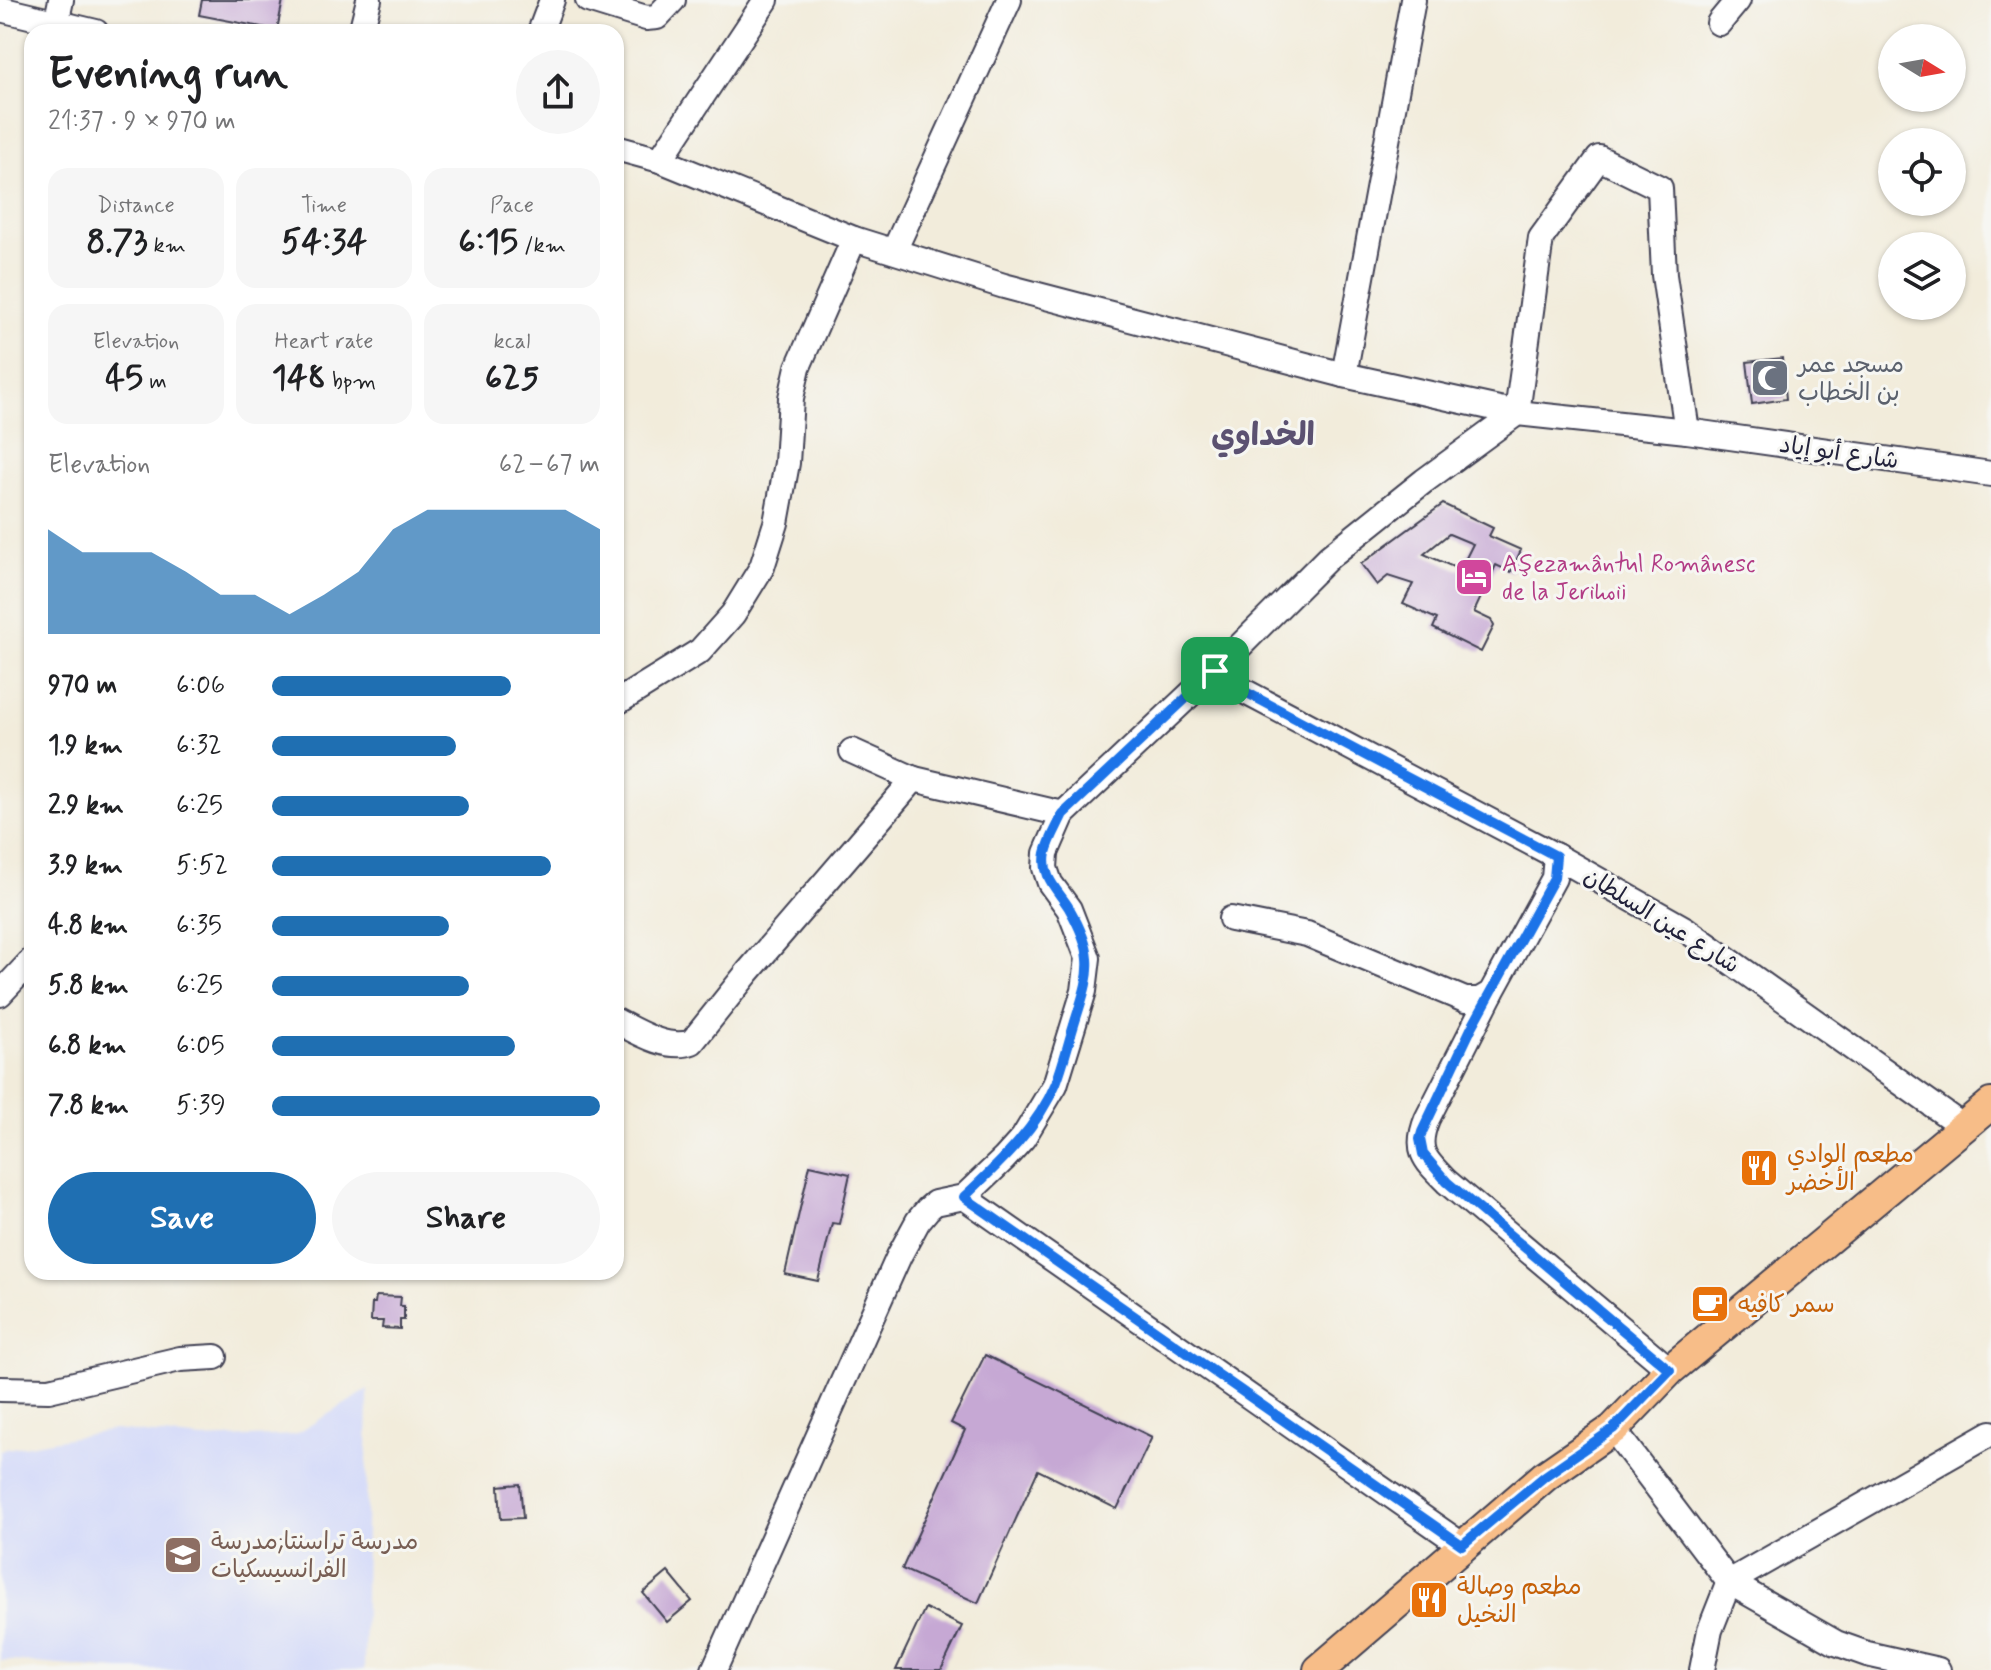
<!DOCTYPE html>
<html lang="en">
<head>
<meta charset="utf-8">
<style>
	body { margin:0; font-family:Mynerve,"Playpen Sans Arabic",sans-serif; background:#f6f6f6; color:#202124; height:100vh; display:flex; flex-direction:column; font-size:30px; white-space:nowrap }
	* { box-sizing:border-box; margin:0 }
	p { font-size:26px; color:#757577 }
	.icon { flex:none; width:44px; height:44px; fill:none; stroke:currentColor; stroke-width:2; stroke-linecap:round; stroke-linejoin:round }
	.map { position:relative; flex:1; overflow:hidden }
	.panel { position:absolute; left:24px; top:24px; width:600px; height:1256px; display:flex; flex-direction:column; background:#fff; border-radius:24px; box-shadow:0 2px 6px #0004 }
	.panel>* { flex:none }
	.needle { width:52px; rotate:101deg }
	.tools { position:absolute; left:1878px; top:24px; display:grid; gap:16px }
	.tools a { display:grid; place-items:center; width:88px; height:88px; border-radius:50%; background:#fff; box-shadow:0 2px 6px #0004; font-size:40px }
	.pin { position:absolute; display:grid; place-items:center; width:68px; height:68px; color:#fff; margin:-34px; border-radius:16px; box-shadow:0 4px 12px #0006 }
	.round { display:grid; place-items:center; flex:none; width:84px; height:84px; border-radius:42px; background:#f6f6f6 }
	.headline { display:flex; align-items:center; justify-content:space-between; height:136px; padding:0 24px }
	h1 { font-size:44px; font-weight:700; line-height:60px }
	.figures { display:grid; grid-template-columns:repeat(3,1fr); gap:12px; height:136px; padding:8px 24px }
	.figures div { display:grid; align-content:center; border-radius:20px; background:#f6f6f6; text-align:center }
	.figures b { font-size:34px; font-weight:700 }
	.figures small { font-size:22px; font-weight:400 }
	.figures p { font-size:22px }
	.chart { height:224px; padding:16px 24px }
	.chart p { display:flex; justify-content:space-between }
	.chart svg { width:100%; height:144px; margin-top:8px; fill:#1f6fb2; opacity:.7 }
	.button { display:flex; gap:16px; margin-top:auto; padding:16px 24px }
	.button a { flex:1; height:92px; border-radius:48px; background:#1f6fb2; color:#fff; font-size:32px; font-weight:700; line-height:92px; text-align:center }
	.button a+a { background:#f6f6f6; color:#202124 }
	ul { padding:0 24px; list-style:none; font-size:26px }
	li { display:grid; grid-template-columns:128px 96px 1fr; align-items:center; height:60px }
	li i { height:20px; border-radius:10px; background:#1f6fb2 }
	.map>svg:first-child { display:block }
	.built { fill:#d3d9f9 }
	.building { fill:#c6a8d4; fill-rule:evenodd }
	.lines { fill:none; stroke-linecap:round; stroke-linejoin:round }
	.minor-casing { stroke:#414053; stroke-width:28 }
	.major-casing { stroke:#414053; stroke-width:34 }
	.minor { stroke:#fff; stroke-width:24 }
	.major { stroke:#f7bd88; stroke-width:30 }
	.route-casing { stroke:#fff; stroke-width:16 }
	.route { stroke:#1a73e8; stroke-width:10 }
	.labels { text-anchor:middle; stroke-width:6; stroke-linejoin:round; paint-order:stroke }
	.worship-label { font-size:24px; fill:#5b616d; stroke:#f6f6f2; text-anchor:start }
	.street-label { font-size:24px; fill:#22223b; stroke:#f6f6f2 }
	.hotel-label { font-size:24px; fill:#b23c85; stroke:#f6f6f2; text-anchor:start }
	.food-label { font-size:24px; fill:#c56008; stroke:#f6f6f2; text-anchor:start }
	.education-label { font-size:24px; fill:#785e54; stroke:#f6f6f2; text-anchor:start }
	.district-label { font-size:32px; font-weight:bold; fill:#5b5171; stroke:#f6f6f2 }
</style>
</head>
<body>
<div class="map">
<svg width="1991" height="1670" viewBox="0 0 1991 1670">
	<rect width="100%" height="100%" fill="#f6f6f2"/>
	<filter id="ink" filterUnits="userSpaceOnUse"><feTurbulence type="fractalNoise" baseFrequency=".0125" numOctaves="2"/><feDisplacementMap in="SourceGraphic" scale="16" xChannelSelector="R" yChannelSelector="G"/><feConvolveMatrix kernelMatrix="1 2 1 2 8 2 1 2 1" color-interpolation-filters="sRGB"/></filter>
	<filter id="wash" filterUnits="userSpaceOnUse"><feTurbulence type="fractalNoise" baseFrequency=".006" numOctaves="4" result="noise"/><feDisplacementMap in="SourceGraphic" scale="32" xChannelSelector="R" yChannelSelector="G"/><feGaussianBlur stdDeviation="1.8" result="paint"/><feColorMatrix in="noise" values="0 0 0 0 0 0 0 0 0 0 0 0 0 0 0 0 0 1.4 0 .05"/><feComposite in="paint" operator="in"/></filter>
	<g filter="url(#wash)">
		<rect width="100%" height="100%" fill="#f2ecdb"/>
		<polygon class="built" points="368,1390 364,1670 121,1670 0,1660 0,1450 114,1430 202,1439 294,1435"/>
		<g id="blocks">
			<g class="building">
				<polygon points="202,0 283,0 277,30 199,15"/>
				<polygon points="1782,358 1786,399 1752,404 1747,362"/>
				<path d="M1443 504 1493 528 1489 536 1521 550 1511 572 1496 565 1474 612 1491 620 1494 626 1481 652 1433 628 1437 619 1403 604 1413 584 1388 576 1377 585 1361 564ZM1449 534 1473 544 1460 570 1424 554Z"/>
				<polygon points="810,1165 850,1174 839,1224 832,1223 818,1281 785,1274"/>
				<polygon points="376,1296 401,1297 400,1306 404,1306 404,1320 400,1320 400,1329 382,1328 383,1321 371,1321 372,1303 375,1303"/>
				<polygon points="985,1355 1152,1437 1117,1509 1038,1470 978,1603 902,1569 965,1430 951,1423"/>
				<polygon points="520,1484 523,1518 501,1519 499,1486"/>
				<polygon points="668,1572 692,1601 667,1622 643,1593"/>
				<polygon points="925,1608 962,1626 941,1670 896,1670"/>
			</g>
		</g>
	</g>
	<g filter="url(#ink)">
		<use href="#blocks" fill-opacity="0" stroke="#414053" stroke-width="2"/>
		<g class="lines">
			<g class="minor-casing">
				<g id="minor">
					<polyline points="588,0 646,18 657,17 673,0"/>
					<polyline points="0,9 96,32"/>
					<polyline points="1719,23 1738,0"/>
					<polyline points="56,24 61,0"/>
					<polyline points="361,32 369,0"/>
					<polyline points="540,32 552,0"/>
					<polyline points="616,148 660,160 854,239 798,367 791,398 787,463 776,523 762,567 733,614 700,651 616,703"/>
					<polyline points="660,160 766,0"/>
					<polyline points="854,239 1004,286 1344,375 1517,413 1687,431 1991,474"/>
					<polyline points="894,251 1009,0"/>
					<polyline points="1344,375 1413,0"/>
					<polyline points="1215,671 1236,687 1556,856 1685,929 1965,1128"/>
					<polyline points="914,779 1063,814 1215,671 1329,557 1424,481 1517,413 1541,238 1599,158 1660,188 1664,275 1687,431"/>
					<polyline points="1231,919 1307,934 1465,1000 1479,1000 1491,993 1554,878 1556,856"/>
					<path d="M1491 993 1427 1119C1414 1151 1425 1160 1447 1182L1670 1370"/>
					<polyline points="0,994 32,960"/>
					<path d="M616 1021C637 1032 668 1051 692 1042L748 972 914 779 852 751"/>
					<polyline points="964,1197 1462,1545"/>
					<polyline points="0,1389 49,1390 180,1359 215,1357"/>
					<polyline points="1613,1429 1729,1582 1836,1643 1867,1654 1938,1670"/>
					<polyline points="714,1670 899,1256 918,1221 928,1209 935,1203 964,1197 1004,1159 1023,1138 1055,1085 1084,991 1088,958 1069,909 1050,883 1045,868 1046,853 1063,814"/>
					<polyline points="1702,1670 1710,1630 1729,1582 1991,1433"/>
				</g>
			</g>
			<g class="major-casing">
				<polyline id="major" points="1319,1670 1545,1476 1613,1429 1670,1370 1991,1104"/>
			</g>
			<use href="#minor" class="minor"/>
			<use href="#major" class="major"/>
		</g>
	</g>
	<g class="lines" filter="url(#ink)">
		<g class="route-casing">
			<path id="route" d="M1215 671 1236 687 1556 856 1554 878 1471 1029 1422 1132 1420 1139 1423 1154 1447 1182 1670 1370 1613 1429 1545 1476 1462 1545 964 1197C999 1164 1037 1129 1056 1083 1063 1065 1068 1044 1074 1025 1080 1004 1090 981 1088 959 1087 943 1077 922 1069 908 1058 890 1041 877 1046 853 1049 840 1057 827 1063 814Z"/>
		</g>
		<use href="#route" class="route"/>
	</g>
	<defs>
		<g id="mosque-square" transform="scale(2)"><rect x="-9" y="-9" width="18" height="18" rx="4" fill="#6b7280" stroke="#f6f6f2"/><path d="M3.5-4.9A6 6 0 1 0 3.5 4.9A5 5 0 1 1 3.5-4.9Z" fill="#fff"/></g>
		<g id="hotel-square" transform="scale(2)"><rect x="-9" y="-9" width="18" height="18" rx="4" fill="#d1479c" stroke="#f6f6f2"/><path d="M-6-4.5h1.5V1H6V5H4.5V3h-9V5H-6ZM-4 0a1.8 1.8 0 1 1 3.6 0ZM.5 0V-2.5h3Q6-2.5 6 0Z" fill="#fff"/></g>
		<g id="restaurant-square" transform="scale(2)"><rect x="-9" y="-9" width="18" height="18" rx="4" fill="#e8710a" stroke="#f6f6f2"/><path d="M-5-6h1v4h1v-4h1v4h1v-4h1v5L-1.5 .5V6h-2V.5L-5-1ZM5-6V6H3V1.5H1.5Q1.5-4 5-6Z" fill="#fff"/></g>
		<g id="cafe-square" transform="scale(2)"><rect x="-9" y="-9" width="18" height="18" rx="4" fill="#e8710a" stroke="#f6f6f2"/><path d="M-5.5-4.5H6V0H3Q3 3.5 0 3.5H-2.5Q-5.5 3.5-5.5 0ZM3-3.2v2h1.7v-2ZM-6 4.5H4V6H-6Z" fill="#fff"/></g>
		<g id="school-square" transform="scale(2)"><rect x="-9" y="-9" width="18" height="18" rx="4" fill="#8d6e63" stroke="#f6f6f2"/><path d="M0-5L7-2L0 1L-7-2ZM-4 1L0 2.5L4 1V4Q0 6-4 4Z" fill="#fff"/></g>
	</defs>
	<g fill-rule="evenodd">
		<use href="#mosque-square" x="1770" y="378"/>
		<use href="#hotel-square" x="1474" y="577"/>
		<use href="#restaurant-square" x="1759" y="1168"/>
		<use href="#cafe-square" x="1710" y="1304"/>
		<use href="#school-square" x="183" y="1555"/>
		<use href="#restaurant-square" x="1429" y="1600"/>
	</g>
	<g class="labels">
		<g class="worship-label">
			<text x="1798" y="372">مسجد عمر<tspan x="1798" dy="28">بن الخطاب</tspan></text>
		</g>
		<g class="street-label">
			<text transform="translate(1839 452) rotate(8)" y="8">شارع أبو إياد</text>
			<text transform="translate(1662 920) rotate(32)" y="8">شارع عين السلطان</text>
		</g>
		<g class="hotel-label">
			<text x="1502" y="571">Aşezamântul Românesc<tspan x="1502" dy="28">de la Jerihoii</tspan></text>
		</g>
		<g class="food-label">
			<text x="1787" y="1162">مطعم الوادي<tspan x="1787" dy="28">الأخضر</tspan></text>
			<text x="1738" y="1312">سمر كافيه</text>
			<text x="1457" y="1594">مطعم وصالة<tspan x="1457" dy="28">النخيل</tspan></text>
		</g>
		<g class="education-label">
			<text x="211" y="1549">مدرسة تراسنتا;مدرسة<tspan x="211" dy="28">الفرانسيسكيات</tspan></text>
		</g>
		<g class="district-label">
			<text x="1263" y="445">الخداوي</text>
		</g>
	</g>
</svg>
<div class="tools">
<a><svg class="needle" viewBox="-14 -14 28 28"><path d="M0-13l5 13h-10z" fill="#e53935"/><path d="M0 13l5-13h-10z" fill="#757577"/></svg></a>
<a><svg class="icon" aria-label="locate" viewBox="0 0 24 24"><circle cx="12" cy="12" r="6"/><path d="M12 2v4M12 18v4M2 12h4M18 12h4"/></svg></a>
<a><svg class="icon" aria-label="layers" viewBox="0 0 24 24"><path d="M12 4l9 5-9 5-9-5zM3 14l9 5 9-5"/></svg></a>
</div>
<div class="pin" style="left:1215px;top:671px;background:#1e9e55"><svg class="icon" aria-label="arrive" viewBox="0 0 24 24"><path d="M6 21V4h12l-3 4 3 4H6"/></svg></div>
<section class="panel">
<div class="headline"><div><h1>Evening run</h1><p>21:37 · 9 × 970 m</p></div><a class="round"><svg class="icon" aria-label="share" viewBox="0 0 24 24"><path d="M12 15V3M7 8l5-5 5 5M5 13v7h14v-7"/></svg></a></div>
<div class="figures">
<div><p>Distance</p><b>8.73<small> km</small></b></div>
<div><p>Time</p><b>54:34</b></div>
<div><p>Pace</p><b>6:15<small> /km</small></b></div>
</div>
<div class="figures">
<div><p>Elevation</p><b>45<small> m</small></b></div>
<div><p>Heart rate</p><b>148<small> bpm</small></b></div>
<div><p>kcal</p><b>625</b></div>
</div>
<div class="chart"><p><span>Elevation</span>62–67 m</p>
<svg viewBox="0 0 160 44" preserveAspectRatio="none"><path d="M0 44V12L10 19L20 19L30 19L40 25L50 32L60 32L70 38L80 32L90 25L100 12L110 6L120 6L130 6L140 6L150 6L160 12V44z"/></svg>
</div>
<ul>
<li><b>970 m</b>6:06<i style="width:73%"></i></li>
<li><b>1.9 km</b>6:32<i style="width:56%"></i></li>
<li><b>2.9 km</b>6:25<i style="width:60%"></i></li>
<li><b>3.9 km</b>5:52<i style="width:85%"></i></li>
<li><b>4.8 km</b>6:35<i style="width:54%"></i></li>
<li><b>5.8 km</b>6:25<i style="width:60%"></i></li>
<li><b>6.8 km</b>6:05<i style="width:74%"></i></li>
<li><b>7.8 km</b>5:39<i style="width:100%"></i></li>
</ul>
<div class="button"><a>Save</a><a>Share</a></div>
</section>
</div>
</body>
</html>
